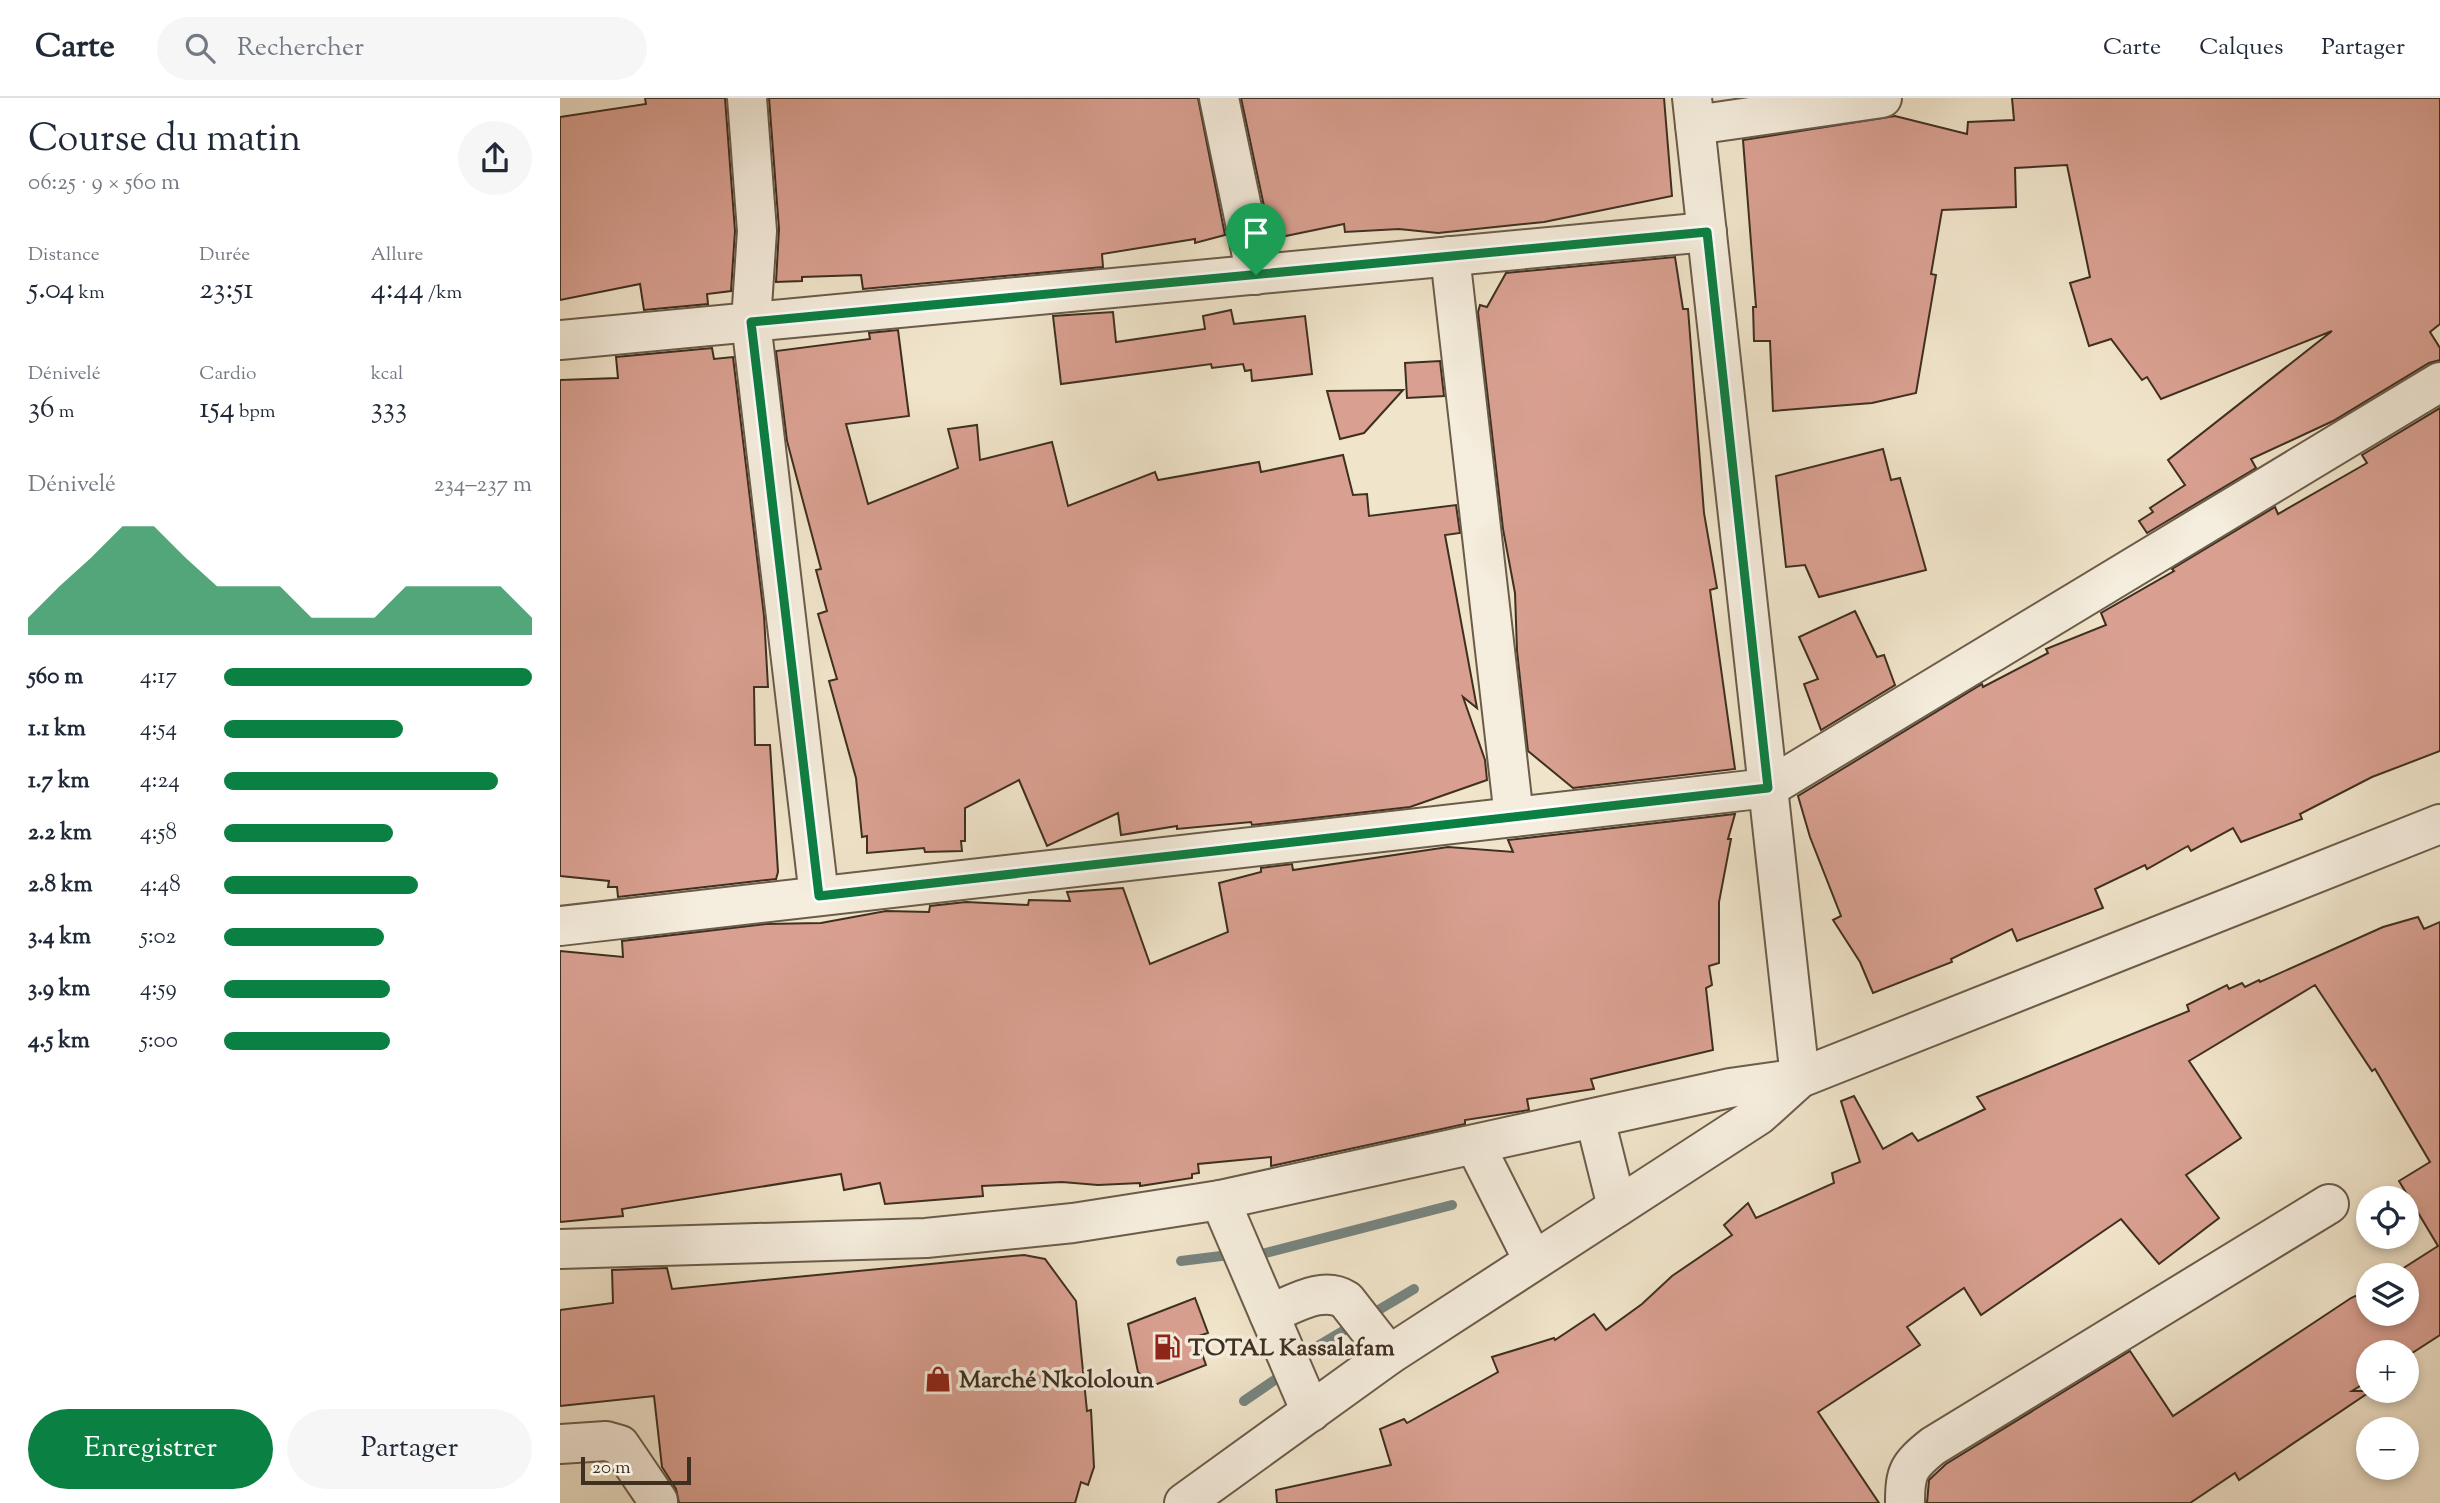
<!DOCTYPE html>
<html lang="fr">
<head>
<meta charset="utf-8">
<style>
	body { margin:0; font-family:"Sorts Mill Goudy",serif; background:#f6f6f7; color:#1f2937; height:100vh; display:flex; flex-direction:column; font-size:26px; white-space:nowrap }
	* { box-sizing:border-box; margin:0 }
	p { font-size:23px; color:#747a83 }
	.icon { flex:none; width:38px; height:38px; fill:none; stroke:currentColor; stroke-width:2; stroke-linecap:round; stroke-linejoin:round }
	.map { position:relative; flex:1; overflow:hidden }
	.side { display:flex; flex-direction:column; background:#fff; width:560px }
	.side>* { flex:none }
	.tools { position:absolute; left:1796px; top:1088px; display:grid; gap:14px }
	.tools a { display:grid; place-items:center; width:63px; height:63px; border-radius:50%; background:#fff; box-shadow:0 4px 10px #0003; font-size:35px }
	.scale { position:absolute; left:21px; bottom:18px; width:110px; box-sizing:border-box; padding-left:7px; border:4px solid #3f2f20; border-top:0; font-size:19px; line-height:24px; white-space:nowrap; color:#3f2f20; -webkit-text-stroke:5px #f5eddd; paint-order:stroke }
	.pin { position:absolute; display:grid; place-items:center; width:60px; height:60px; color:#fff; margin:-72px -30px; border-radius:50% 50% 50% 0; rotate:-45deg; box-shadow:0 0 7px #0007 }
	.pin .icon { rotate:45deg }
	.round { display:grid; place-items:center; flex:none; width:74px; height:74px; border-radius:37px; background:#f6f6f7 }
	.head { display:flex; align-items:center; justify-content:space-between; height:119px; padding:0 28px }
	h1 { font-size:38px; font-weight:600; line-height:52px }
	.stats { display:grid; grid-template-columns:repeat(3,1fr); gap:10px; height:119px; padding:7px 28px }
	.stats div { display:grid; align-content:center }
	.stats b { font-size:30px; font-weight:600 }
	.stats small { font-size:19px; font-weight:400 }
	.stats p { font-size:19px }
	.chart { height:196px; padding:14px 28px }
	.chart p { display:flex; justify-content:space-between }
	.chart svg { width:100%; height:126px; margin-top:7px; fill:#0b8043; opacity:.7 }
	.action { display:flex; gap:14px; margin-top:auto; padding:14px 28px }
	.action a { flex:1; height:80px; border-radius:42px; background:#0b8043; color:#fff; font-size:28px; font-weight:600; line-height:80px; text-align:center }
	.action a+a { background:#f6f6f7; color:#1f2937 }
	ul { padding:0 28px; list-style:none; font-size:23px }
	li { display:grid; grid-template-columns:112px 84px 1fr; align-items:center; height:52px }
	li i { height:18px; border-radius:9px; background:#0b8043 }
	header { display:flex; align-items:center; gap:42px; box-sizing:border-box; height:98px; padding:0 35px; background:#fff; border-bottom:2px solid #e0e1e3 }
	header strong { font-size:33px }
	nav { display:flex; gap:38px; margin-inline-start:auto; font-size:24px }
	.search { width:490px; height:63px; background:#f6f6f7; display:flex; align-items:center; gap:18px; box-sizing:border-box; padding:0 24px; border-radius:38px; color:#747a83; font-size:26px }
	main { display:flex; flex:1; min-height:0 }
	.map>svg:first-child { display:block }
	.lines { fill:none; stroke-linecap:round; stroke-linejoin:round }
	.stream { stroke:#77847f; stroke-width:10 }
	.building { fill:#d9a091; stroke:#3f2f20; stroke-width:2 }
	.minor-casing { stroke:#6b5c4a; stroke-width:42 }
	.minor { stroke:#f5eddd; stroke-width:38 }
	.route-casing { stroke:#fff; stroke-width:14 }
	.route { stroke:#0b8043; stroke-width:9 }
	.labels { text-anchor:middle; stroke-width:7; stroke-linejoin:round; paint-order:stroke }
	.poi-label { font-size:24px; font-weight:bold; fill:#3f2f20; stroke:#f5eddd; text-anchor:start }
</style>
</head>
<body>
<header>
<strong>Carte</strong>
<div class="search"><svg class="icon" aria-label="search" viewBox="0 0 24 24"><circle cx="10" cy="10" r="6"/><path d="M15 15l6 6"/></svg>Rechercher</div>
<nav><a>Carte</a><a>Calques</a><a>Partager</a></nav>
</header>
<main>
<section class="side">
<div class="head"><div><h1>Course du matin</h1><p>06:25 · 9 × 560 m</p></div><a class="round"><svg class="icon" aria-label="share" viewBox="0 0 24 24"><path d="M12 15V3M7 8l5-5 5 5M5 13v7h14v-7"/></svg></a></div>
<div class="stats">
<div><p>Distance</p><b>5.04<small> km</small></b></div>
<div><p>Durée</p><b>23:51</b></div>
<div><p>Allure</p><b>4:44<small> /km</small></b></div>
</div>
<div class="stats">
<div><p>Dénivelé</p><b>36<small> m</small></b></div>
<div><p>Cardio</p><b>154<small> bpm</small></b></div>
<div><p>kcal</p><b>333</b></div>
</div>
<div class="chart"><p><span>Dénivelé</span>234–237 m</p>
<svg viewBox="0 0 160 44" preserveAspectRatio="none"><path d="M0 44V38L10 27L20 17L30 6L40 6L50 17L60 27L70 27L80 27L90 38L100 38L110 38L120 27L130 27L140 27L150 27L160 38V44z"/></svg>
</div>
<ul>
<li><b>560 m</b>4:17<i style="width:100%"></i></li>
<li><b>1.1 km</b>4:54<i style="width:58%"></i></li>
<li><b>1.7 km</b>4:24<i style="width:89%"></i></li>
<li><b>2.2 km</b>4:58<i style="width:55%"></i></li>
<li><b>2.8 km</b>4:48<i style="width:63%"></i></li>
<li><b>3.4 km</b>5:02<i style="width:52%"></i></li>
<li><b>3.9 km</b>4:59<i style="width:54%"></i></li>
<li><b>4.5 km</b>5:00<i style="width:54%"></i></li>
</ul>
<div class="action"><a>Enregistrer</a><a>Partager</a></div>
</section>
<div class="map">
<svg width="1880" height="1405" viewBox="0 0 1880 1405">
	<rect width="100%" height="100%" fill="#f0e4ca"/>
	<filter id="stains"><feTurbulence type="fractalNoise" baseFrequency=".00286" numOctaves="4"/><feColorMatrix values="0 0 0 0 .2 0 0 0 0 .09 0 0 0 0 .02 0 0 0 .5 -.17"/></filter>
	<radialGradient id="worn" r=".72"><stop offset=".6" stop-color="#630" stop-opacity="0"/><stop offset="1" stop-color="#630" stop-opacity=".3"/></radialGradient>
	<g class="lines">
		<g class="stream">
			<polyline points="690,1159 892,1107"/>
			<polyline points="621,1163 677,1156"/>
			<polyline points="734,1262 854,1191"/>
			<polyline points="684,1303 725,1275"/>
		</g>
	</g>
	<g class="building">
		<polygon points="85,0 165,0 175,133 171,193 147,196 148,206 84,212 80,186 0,202 0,19 86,6"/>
		<polygon points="209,0 638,0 665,137 635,145 635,141 542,156 543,169 303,191 301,177 242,179 242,183 216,184 219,131"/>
		<polygon points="681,0 1104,0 1112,98 984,124 878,135 839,131 785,134 784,126 711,141"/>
		<polygon points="1452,0 1880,0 1880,226 1870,234 1880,250 1880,262 1869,265 1773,323 1691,361 1696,370 1587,435 1579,423 1593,414 1590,410 1625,387 1608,362 1772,233 1601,301 1587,279 1582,282 1551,241 1529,248 1510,185 1530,179 1507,67 1455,70 1456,109 1382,112 1371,176 1376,177 1356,295 1312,305 1213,313 1210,243 1194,243 1193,209 1196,209 1183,42 1335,18 1407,36 1408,24 1454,22"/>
		<polygon points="1115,159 1123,211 1128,211 1144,415 1157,490 1150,492 1175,671 1013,690 968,653 957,553 955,495 943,431 918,214 920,207 927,209 946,175"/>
		<polygon points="671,212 674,226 745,218 752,276 692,283 691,272 685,273 683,266 652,270 651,266 501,286 493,218 553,214 556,244 645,231 643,218"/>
		<polygon points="338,232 349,318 286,326 308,406 398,370 388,331 417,327 420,362 492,344 508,408 595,374 598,382 699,364 701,374 783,357 793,397 807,396 809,418 896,407 900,435 885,437 917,610 903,599 925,662 927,682 850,709 692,727 691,724 617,731 617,728 561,737 558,715 487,748 459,682 405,710 405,743 401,743 402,753 365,754 364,750 307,755 307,738 302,739 296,680 269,583 277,581 258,516 267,513 256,472 261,471 227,343 216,253 310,241 309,235"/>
		<polygon points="152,250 154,261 173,259 204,518 208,589 194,589 195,647 210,647 218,774 216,781 58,799 57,789 48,789 49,783 0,778 0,282 58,280 56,259"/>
		<polygon points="880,263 884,298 847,300 845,265"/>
		<polygon points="843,292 804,335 780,341 767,293"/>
		<polygon points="1880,310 1880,653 1812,679 1740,716 1742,721 1681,744 1673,730 1631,753 1628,748 1587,771 1585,767 1535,791 1543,810 1457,843 1452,831 1391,861 1392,864 1313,895 1300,864 1273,822 1281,818 1250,739 1238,698 1422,586 1423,589 1488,555 1486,551 1546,527 1541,515 1614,473 1612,471 1715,409 1718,416 1807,365 1802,357"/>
		<polygon points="1323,351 1331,382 1340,380 1366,472 1259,499 1245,467 1226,469 1216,378"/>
		<polygon points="1295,513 1317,559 1324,557 1335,587 1261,632 1244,586 1258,581 1239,539"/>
		<polygon points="1175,716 1168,741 1171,741 1159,804 1159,865 1149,868 1152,887 1146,890 1153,952 1031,981 1034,991 967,1001 969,1012 905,1022 905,1026 711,1068 711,1059 638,1066 639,1075 632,1076 632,1080 580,1088 580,1085 538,1087 502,1084 422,1088 423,1098 325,1106 320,1085 284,1092 281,1076 62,1111 63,1118 0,1124 0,853 63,859 62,843 206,826 261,825 326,813 369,814 370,808 406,804 468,807 469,802 510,803 507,794 563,790 590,866 668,834 659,785 701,774 701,770 732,766 733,772 888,749 953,754 948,742"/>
		<polygon points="1858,819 1864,831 1880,824 1880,1237 1846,1259 1846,1255 1808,1255 1808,1283 1792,1293 1811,1293 1679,1382 1675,1375 1630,1405 1367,1405 1369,1382 1386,1366 1570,1253 1613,1318 1791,1200 1808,1192 1808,1216 1846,1216 1846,1178 1831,1178 1878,1148 1839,1083 1870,1064 1815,971 1812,973 1755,887 1629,963 1681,1040 1626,1077 1659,1120 1599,1166 1561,1121 1421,1217 1404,1190 1347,1229 1360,1247 1258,1314 1319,1405 717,1405 716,1392 831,1367 820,1331 844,1321 847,1325 938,1274 932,1259 994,1240 995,1242 1034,1216 1046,1232 1082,1206 1112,1178 1172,1137 1164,1127 1188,1105 1196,1120 1274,1085 1272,1075 1300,1064 1281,1003 1294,998 1323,1051 1352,1035 1358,1043 1425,1011 1417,999 1629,913 1627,907 1667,887 1669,891 1682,885 1685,889 1699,882 1700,884 1823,829"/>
		<polygon points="464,1157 485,1161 516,1203 527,1313 531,1312 534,1369 528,1387 521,1384 515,1405 119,1405 116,1391 102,1369 94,1298 0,1308 0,1212 53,1205 52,1172 107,1170 112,1191"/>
		<polygon points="635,1200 648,1235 636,1239 646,1267 592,1288 578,1274 568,1226"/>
	</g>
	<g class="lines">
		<g class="minor-casing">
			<g id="minor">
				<polyline points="187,0 197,133 191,224 259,798"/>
				<polyline points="659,0 696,177"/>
				<polyline points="1135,27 1322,0"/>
				<polyline points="890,158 954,719"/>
				<polyline points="0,242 1147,134"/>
				<polyline points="0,828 1208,690 1880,284"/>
				<polyline points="1035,1021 1057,1109"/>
				<polyline points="915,1047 973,1162"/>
				<polyline points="660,1102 751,1314"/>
				<polyline points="0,1151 366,1140 513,1125 660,1102 1170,990 1240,980 1132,0"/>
				<path d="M709 1216C733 1207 762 1187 786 1202L829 1257"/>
				<polyline points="0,1346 46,1343 60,1347 98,1403"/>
				<polyline points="624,1405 829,1257 1199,1017 1240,980 1880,726"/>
				<path d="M1345 1405C1345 1374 1348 1368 1373 1348L1769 1106"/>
			</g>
		</g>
		<use href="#minor" class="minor"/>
	</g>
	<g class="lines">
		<g class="route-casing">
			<polygon id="route" points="1147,134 1208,690 259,798 191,224"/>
		</g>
		<use href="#route" class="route"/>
	</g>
	<defs>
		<g id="fuel-bare" transform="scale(2.1)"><path d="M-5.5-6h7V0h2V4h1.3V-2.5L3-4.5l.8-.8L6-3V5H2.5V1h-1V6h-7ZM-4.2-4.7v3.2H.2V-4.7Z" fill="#8f2418" stroke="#f5eddd" stroke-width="2.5" paint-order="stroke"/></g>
		<g id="shop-bare" transform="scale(2.1)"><path d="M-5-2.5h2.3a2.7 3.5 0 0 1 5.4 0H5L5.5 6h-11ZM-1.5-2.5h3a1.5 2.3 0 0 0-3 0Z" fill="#8f2418" stroke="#f5eddd" stroke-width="2.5" paint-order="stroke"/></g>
	</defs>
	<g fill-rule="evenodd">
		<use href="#fuel-bare" x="607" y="1249"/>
		<use href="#shop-bare" x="378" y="1281"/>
	</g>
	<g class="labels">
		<g class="poi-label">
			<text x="628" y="1257">TOTAL Kassalafam</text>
			<text x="399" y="1289">Marché Nkololoun</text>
		</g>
	</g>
	<rect width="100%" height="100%" filter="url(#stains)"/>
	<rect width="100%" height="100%" fill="url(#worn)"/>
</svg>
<div class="tools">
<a><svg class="icon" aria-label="locate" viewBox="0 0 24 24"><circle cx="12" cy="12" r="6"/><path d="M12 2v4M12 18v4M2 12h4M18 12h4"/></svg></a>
<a><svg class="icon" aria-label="layers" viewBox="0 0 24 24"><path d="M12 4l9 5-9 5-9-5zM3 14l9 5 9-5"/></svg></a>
<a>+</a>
<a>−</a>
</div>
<div class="scale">20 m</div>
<div class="pin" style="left:696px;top:177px;background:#1e9e55"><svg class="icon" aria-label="arrive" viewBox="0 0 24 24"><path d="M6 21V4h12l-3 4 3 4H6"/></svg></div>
</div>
</main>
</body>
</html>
